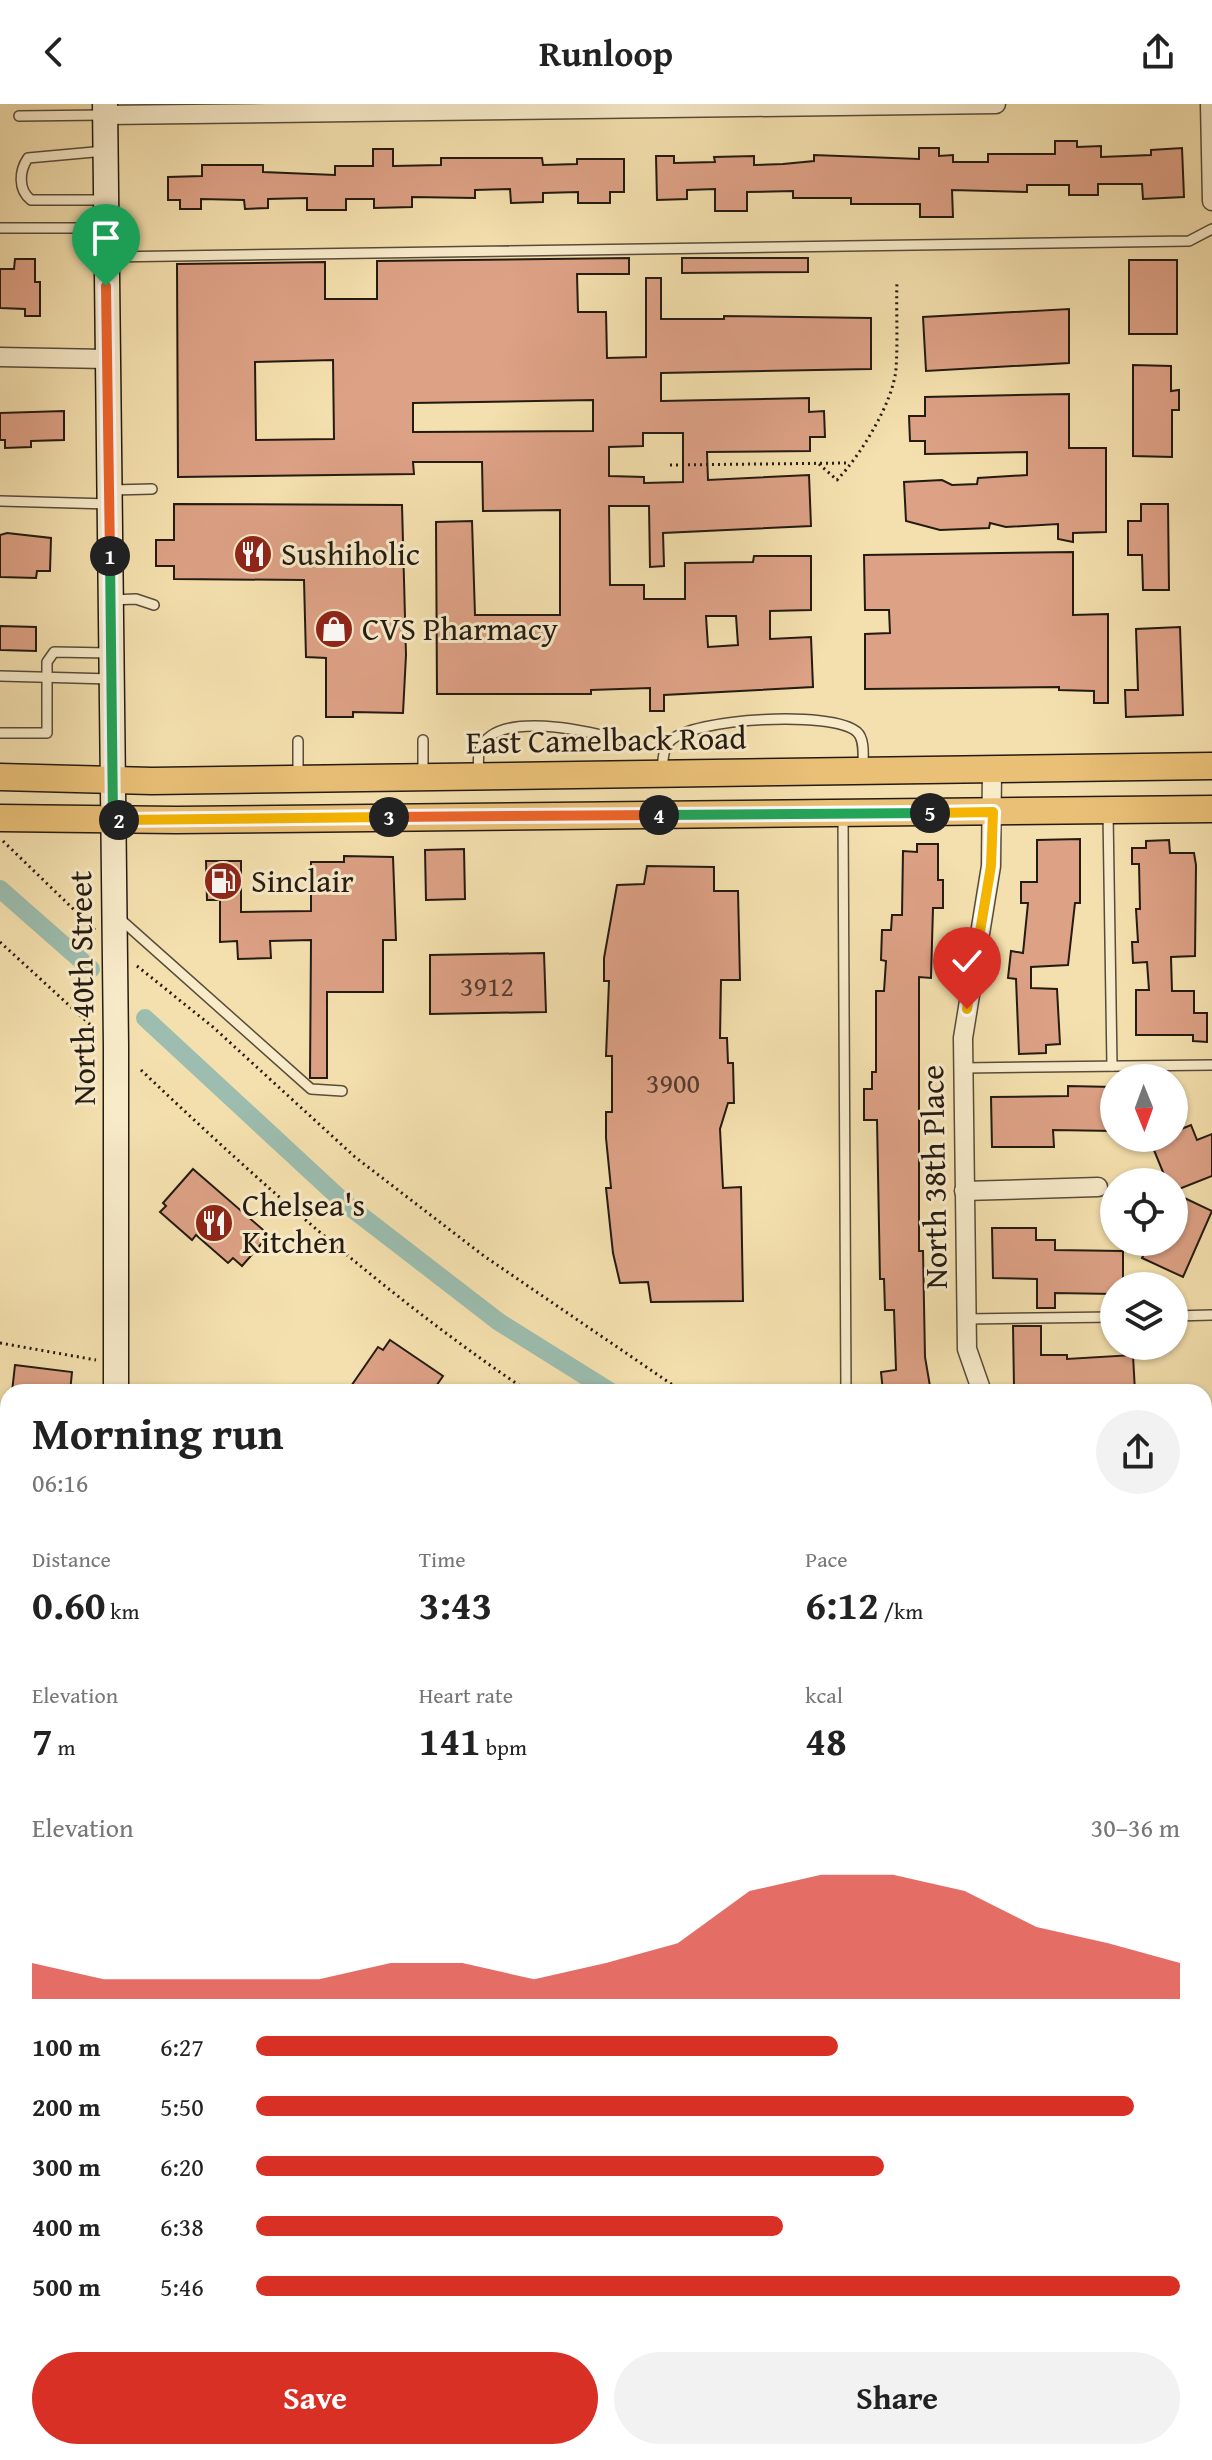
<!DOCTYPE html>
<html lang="en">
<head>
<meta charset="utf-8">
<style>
	body { margin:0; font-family:"Gentium Book Plus",serif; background:#f2f2f2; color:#222; height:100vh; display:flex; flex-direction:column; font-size:30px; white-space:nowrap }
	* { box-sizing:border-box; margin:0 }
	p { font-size:26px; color:#767676 }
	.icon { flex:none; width:44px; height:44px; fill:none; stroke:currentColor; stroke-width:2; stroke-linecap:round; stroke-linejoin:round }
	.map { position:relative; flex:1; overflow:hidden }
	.details { position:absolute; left:0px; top:1280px; width:1212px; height:1076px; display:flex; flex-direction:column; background:#fff; border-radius:24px 24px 0 0; box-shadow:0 2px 6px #0004 }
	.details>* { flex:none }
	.needle { width:52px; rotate:179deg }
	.controls { position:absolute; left:1100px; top:960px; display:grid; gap:16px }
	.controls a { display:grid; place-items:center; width:88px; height:88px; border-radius:50%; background:#fff; box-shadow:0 2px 6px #0004; font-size:40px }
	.pin { position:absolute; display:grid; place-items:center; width:68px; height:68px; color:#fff; margin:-82px -34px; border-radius:50% 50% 50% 0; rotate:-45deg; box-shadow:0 0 8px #0007 }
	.pin .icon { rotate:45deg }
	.km { position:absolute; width:40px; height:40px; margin:-20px; border-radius:50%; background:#222; color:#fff; font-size:22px; line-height:40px; text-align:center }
	.round { display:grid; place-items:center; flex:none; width:84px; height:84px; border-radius:42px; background:#f2f2f2 }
	.headline { display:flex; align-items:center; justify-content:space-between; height:136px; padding:0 32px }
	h1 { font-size:44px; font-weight:700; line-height:60px }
	.stats { display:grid; grid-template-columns:repeat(3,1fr); gap:12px; height:136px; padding:8px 32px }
	.stats div { display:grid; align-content:center }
	.stats b { font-size:40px; font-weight:700 }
	.stats small { font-size:22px; font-weight:400 }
	.stats p { font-size:22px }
	.chart { height:224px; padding:16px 32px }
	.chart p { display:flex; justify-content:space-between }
	.chart svg { width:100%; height:144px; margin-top:8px; fill:#d93025; opacity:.7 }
	.cta { display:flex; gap:16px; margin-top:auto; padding:16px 32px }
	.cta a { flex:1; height:92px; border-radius:48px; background:#d93025; color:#fff; font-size:32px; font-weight:700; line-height:92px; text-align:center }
	.cta a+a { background:#f2f2f2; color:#222 }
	ul { padding:0 32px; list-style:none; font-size:26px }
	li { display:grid; grid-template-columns:128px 96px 1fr; align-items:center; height:60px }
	li i { height:20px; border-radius:10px; background:#d93025 }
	header { display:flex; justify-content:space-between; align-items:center; height:104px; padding:0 32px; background:#fff; font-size:36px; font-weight:700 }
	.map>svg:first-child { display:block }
	.green { fill:#c1c186; stroke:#726e4c; stroke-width:2 }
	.water { fill:#9cbdaf; stroke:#6c7c70; stroke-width:2 }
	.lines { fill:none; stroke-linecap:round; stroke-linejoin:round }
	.stream { stroke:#6c7c70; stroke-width:5 }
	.canal { stroke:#9cbdaf; stroke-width:18 }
	.building { fill:#dda185; stroke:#241b12; stroke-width:2; fill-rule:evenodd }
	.service-casing { stroke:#584c39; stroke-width:12 }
	.minor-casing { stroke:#584c39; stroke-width:21 }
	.secondary-casing { stroke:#241b12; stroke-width:27 }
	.primary-casing { stroke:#241b12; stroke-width:29 }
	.path { stroke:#241b12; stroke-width:3; stroke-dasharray:2 4; stroke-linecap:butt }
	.service { stroke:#f8ebca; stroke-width:9 }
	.minor { stroke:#f8ebca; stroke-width:18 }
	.secondary { stroke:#f8ebca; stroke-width:24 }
	.primary { stroke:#eac077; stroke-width:26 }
	.split-1-casing { stroke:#fff; stroke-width:16 }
	.split-2-casing { stroke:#fff; stroke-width:16 }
	.split-3-casing { stroke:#fff; stroke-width:16 }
	.split-4-casing { stroke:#fff; stroke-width:16 }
	.split-5-casing { stroke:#fff; stroke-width:16 }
	.split-6-casing { stroke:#fff; stroke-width:16 }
	.split-1 { stroke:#f0652b; stroke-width:10 }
	.split-2 { stroke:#22a559; stroke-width:10 }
	.split-3 { stroke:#f5b400; stroke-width:10 }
	.split-4 { stroke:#f0652b; stroke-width:10 }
	.split-5 { stroke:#22a559; stroke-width:10 }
	.split-6 { stroke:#f5b400; stroke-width:10 }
	.labels { text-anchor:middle; stroke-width:6; stroke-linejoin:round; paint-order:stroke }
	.number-label { font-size:28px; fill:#523c2f }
	.poi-label { font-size:32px; fill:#241b12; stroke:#f8ebca; text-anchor:start }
	.street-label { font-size:32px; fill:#241b12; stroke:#f8ebca }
</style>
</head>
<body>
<header><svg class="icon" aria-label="back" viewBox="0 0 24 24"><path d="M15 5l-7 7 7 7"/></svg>Runloop<svg class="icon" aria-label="share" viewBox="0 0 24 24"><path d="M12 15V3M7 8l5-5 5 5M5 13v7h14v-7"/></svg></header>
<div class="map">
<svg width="1212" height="2356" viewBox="0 0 1212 2356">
	<rect width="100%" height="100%" fill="#f4e0ae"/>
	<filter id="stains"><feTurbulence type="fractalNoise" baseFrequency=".0025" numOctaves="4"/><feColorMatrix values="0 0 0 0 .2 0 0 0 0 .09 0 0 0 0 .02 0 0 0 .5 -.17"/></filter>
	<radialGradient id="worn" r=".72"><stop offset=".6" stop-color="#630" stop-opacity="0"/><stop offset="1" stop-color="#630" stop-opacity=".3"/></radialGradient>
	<g class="green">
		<polygon points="1204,2227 1212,2234 1212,2356 972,2356 972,2348 1204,2348"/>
		<polygon points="545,2348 729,2348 723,2356 540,2356"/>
	</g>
	<polygon class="water" points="1204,1818 1212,1818 1212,2085 1204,2091"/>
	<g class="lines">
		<polyline class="stream" points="513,2356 517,2348"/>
		<g class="canal">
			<polyline points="0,785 91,865"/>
			<polyline points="145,914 346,1100 499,1218 611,1288"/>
			<polyline points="1204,1660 1212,1666"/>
		</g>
	</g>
	<g class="building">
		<polygon points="1055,37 1077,37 1077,43 1101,42 1101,53 1151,51 1151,46 1182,44 1184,93 1143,95 1142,80 1098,80 1098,91 1069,91 1069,81 1027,81 1027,88 952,86 953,113 920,113 920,100 851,100 851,94 793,94 793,87 747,88 747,107 715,107 715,85 687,86 687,95 657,96 656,52 674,52 674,59 715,58 714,53 754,52 754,61 783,60 814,57 814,51 919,55 919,44 939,44 939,52 953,51 953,58 988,58 988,50 1055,50"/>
		<polygon points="373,45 393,45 393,62 441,61 441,54 542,54 543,61 577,60 577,55 624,55 624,88 610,88 610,99 578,99 578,88 543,89 543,98 511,99 510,85 475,86 475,94 412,93 412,103 374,104 374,95 346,95 346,106 307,106 307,94 268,95 268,104 245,105 244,96 201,95 201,105 180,105 180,96 168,96 168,73 202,72 202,61 263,61 263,68 335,71 335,62 373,62"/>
		<path d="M629 154V170H577L578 208H606L607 254 646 253V174H661V215H724V212L871 214V265L661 269V297L809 294V308L824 307 825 333H810V347L707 348 708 376 809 371 811 422 663 429 664 462 650 463 649 402H609L610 481H644V495H685V459L753 458 754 452H811V506L770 507V535L811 533 813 583 664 591V607H650V584L591 586V590H437L436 418 472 417 475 511H560V406L483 407 482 358H413L414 370 178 373 177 160 325 158V195H377V157ZM333 256 334 335 256 336 255 258ZM593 296V327L413 328V299ZM643 329H683V378L644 379V373L609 372V343L643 342ZM706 512H736L738 541 708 543Z"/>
		<polygon points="682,154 808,154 808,168 682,169"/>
		<polygon points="15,155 35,155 35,178 40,178 40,212 25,212 25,205 0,204 0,165 14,165"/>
		<rect x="1129" y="156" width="48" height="74"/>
		<polygon points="1069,205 1069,259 926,267 923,213"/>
		<polygon points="1133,261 1171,262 1171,287 1179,286 1179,306 1172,306 1172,353 1133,352"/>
		<polygon points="1069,290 1069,344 1106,344 1106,428 1073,429 1073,438 1058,435 1058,420 1006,423 990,419 989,424 940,426 906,417 904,378 942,376 952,381 977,380 978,374 1027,371 1027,348 925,350 925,337 910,337 909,312 925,312 925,293"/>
		<polygon points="64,307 64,336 31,337 31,343 5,344 5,336 0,336 0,309"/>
		<polygon points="174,400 402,401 406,551 403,609 353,608 353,613 326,613 326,554 306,553 304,476 174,475 174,462 156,462 156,436 174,436"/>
		<polygon points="1141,400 1168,400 1169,486 1143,486 1142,451 1128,451 1128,417 1141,417"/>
		<polygon points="7,429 51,434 50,467 37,467 36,474 0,473 0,431"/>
		<polygon points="1073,448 1073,511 1108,510 1108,599 1094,599 1094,587 1059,586 1059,583 865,585 865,530 890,529 889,506 865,506 864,451"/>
		<polygon points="0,522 36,523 36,547 0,546"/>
		<polygon points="1180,523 1183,611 1126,613 1125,586 1138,586 1136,525"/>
		<polygon points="1080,735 1080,799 1075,799 1068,861 1031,863 1031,884 1057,885 1060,940 1046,941 1046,949 1019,950 1016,875 1008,874 1011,847 1023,849 1028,799 1021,799 1021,778 1037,778 1037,736"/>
		<polygon points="1169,736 1170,749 1194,749 1196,761 1195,852 1171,853 1172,887 1194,887 1194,909 1207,909 1207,938 1193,937 1193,931 1136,931 1136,886 1149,886 1147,858 1133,859 1132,838 1138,838 1136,805 1140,805 1139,760 1132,760 1132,744 1146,744 1146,737"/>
		<polygon points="917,740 938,740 938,776 943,776 943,804 933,804 931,874 919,873 919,1147 923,1147 925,1253 931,1288 883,1288 881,1268 896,1266 894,1206 885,1206 884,1175 880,1175 877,1016 864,1016 864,985 872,985 872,968 876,968 876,887 884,887 886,857 881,856 882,826 891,826 892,811 902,811 903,747 917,748"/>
		<polygon points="464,745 465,795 426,796 425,746"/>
		<polygon points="344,752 393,753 396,836 383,836 383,888 327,888 327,974 310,974 311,836 270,837 271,854 238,855 237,837 220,838 220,796 207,796 206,757 241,757 241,808 311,807 311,758 344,758"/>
		<polygon points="647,762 714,763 714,787 738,787 740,876 721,876 720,934 727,934 728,959 733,959 734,999 728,999 720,1025 723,1084 741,1083 743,1197 651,1198 648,1178 620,1179 613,1149 606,1084 611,1084 606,1034 606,1008 612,1008 612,952 606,952 609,877 604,877 604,854 617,781 644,780"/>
		<polygon points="544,849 546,908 430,910 430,851"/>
		<polygon points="1068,982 1114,983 1114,1027 1053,1026 1054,1043 992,1043 991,993 1068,992"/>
		<polygon points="1191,1021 1197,1036 1212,1030 1212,1072 1174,1087 1174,1078 1167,1078 1149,1034 1174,1034 1174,1028"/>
		<polygon points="193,1065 269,1131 242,1162 233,1154 228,1159 196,1131 192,1136 160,1108 166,1102 163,1099"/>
		<polygon points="1174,1089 1212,1107 1183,1173 1142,1154 1150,1138 1174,1138"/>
		<polygon points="992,1124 1036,1124 1036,1136 1055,1136 1055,1146 1123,1147 1123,1182 1114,1182 1114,1190 1055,1189 1055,1204 1037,1204 1037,1175 993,1174"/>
		<polygon points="1013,1222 1041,1222 1041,1251 1067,1251 1067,1255 1133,1251 1135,1288 1037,1288 1037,1282 1014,1283"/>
		<polygon points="390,1236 443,1272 432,1288 347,1288 378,1243 383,1246"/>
		<polygon points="15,1261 72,1268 70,1288 12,1288"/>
	</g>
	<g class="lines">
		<g class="service-casing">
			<g id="service">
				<polyline points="19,12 103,11"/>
				<path d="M103 96H31C18 86 19 67 28 54L105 47"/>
				<polyline points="0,124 105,124"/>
				<polyline points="107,153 1189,137 1212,125"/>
				<polyline points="112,386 152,385"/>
				<polyline points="0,397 110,400"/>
				<polyline points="110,496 136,495 154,501"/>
				<polyline points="0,572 111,575"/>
				<polyline points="0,629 47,629 47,558 54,548 109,549"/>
				<polyline points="423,636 423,672"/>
				<path d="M662 666C663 656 663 645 670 637 692 614 833 606 857 628 865 635 863 652 863 663"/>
				<path d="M479 671C479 664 477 653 480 646 495 604 591 628 621 636"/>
				<polyline points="298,673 298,637"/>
				<polyline points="1108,709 1112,962"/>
				<polyline points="843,711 846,1288"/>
				<polyline points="119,814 311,985 342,987"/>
				<polyline points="963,964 1212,961"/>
				<polyline points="1174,1212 1212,1211"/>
				<polyline points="966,1215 1114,1213"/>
				<polyline points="1204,1568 1212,1566"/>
				<polyline points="0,1973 8,1958"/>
				<polyline points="1204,2166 1212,2181"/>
			</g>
		</g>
		<g class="minor-casing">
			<g id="minor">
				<polyline points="1210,0 1212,97"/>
				<polyline points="105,11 996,0"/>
				<polyline points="0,253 106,255"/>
				<polyline points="964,1087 1098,1083"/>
				<polyline points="982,1288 967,1245 963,934 991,762 992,665"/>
				<polyline points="0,1807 8,1803"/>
			</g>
		</g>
		<g class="secondary-casing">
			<g id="secondary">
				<polyline points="105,0 116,943 116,1288"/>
				<polyline points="130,2348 130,2356"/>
			</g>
		</g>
		<g class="primary-casing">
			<g id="primary">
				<polyline points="0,673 152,677 1212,662"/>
				<polyline points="0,714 176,716 1212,705"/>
			</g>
		</g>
		<g class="path">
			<path d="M819 360 837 376C860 352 893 299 896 265 898 236 896 206 897 177"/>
			<polyline points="670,361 848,359"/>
			<polyline points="3,737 95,826"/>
			<polyline points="0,838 95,925"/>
			<polyline points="137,862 213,923 355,1053 484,1152 683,1288"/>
			<path d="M141 966C263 1082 389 1194 529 1288"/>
			<polyline points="0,1239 96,1256"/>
			<polyline points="1204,1612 1212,1617"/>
			<polyline points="1204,1706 1212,1711"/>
			<polyline points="1204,2099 1212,2092"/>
			<polyline points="407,2348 408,2356"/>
			<polyline points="767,2356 773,2348"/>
		</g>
		<use href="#service" class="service"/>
		<use href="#minor" class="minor"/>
		<use href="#secondary" class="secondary"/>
		<use href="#primary" class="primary"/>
	</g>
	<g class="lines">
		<g class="split-1-casing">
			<polyline id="split-1" points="106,182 110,452"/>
		</g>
		<g class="split-2-casing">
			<polyline id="split-2" points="110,452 113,716 119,716"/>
		</g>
		<g class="split-3-casing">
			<polyline id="split-3" points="119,716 389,713"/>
		</g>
		<g class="split-4-casing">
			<polyline id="split-4" points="389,713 659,711"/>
		</g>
		<g class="split-5-casing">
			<polyline id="split-5" points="659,711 930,709"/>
		</g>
		<g class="split-6-casing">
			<polyline id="split-6" points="930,709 993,708 991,762 967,905"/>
		</g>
		<use href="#split-1" class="split-1"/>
		<use href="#split-2" class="split-2"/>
		<use href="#split-3" class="split-3"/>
		<use href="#split-4" class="split-4"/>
		<use href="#split-5" class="split-5"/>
		<use href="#split-6" class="split-6"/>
	</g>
	<defs>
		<g id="restaurant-disc" transform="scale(2)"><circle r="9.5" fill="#8f2418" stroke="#f8ebca"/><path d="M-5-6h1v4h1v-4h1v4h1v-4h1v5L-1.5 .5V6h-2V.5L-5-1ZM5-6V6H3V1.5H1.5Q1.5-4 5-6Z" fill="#fff"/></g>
		<g id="shop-disc" transform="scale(2)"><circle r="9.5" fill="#8f2418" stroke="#f8ebca"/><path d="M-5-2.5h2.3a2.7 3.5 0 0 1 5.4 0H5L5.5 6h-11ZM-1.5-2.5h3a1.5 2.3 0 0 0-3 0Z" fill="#fff"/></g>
		<g id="fuel-disc" transform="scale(2)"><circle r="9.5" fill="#8f2418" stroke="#f8ebca"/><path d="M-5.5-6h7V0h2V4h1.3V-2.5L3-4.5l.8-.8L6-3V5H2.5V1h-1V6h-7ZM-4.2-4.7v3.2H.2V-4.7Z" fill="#fff"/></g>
	</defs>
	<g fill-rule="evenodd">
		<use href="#restaurant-disc" x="253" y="450"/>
		<use href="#shop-disc" x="334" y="525"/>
		<use href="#fuel-disc" x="223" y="777"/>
		<use href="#restaurant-disc" x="214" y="1119"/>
	</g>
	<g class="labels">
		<g class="number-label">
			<text x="487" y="892">3912</text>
			<text x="673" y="989">3900</text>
		</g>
		<g class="poi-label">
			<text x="281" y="461">Sushiholic</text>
			<text x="362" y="536">CVS Pharmacy</text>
			<text x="251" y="788">Sinclair</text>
			<text x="242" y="1112">Chelsea's<tspan x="242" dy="37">Kitchen</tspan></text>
		</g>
		<g class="street-label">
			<text transform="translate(606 636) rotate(-1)" y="11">East Camelback Road</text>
			<text transform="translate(82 884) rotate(-91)" y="11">North 40th Street</text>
			<text transform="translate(934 1073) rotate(-91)" y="11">North 38th Place</text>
		</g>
	</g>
	<rect width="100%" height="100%" filter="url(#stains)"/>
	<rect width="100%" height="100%" fill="url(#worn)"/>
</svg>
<div class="controls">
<a><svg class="needle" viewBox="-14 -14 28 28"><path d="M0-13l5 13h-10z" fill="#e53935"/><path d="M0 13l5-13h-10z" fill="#767676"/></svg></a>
<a><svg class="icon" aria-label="locate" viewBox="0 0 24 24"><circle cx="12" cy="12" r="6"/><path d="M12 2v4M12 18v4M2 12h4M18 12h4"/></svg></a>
<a><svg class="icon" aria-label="layers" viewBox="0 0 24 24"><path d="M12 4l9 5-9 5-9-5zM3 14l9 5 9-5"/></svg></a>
</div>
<div class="pin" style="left:106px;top:182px;background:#1e9e55"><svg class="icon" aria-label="arrive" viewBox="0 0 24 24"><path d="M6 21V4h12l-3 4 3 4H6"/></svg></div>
<div class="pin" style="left:967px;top:905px;background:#d93025"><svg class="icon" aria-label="check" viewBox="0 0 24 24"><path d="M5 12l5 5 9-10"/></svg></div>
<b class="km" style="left:110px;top:452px">1</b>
<b class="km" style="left:119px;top:716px">2</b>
<b class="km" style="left:389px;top:713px">3</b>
<b class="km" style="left:659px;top:711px">4</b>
<b class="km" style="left:930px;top:709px">5</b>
<section class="details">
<div class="headline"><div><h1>Morning run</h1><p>06:16</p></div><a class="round"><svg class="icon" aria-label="share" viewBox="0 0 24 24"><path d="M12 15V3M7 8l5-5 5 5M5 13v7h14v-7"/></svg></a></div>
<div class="stats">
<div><p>Distance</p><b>0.60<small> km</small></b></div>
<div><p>Time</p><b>3:43</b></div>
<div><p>Pace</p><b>6:12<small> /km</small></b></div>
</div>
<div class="stats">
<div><p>Elevation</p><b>7<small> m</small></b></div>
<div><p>Heart rate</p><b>141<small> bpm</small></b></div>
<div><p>kcal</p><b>48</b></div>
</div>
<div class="chart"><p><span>Elevation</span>30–36 m</p>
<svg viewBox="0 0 160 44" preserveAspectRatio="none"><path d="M0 44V33L10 38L20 38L30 38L40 38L50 33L60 33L70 38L80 33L90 27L100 11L110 6L120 6L130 11L140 22L150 27L160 33V44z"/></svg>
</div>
<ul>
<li><b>100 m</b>6:27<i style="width:63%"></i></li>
<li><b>200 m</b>5:50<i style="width:95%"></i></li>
<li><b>300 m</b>6:20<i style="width:68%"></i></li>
<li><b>400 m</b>6:38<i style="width:57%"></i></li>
<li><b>500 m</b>5:46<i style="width:100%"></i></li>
</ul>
<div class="cta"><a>Save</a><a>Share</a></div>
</section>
</div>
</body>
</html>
